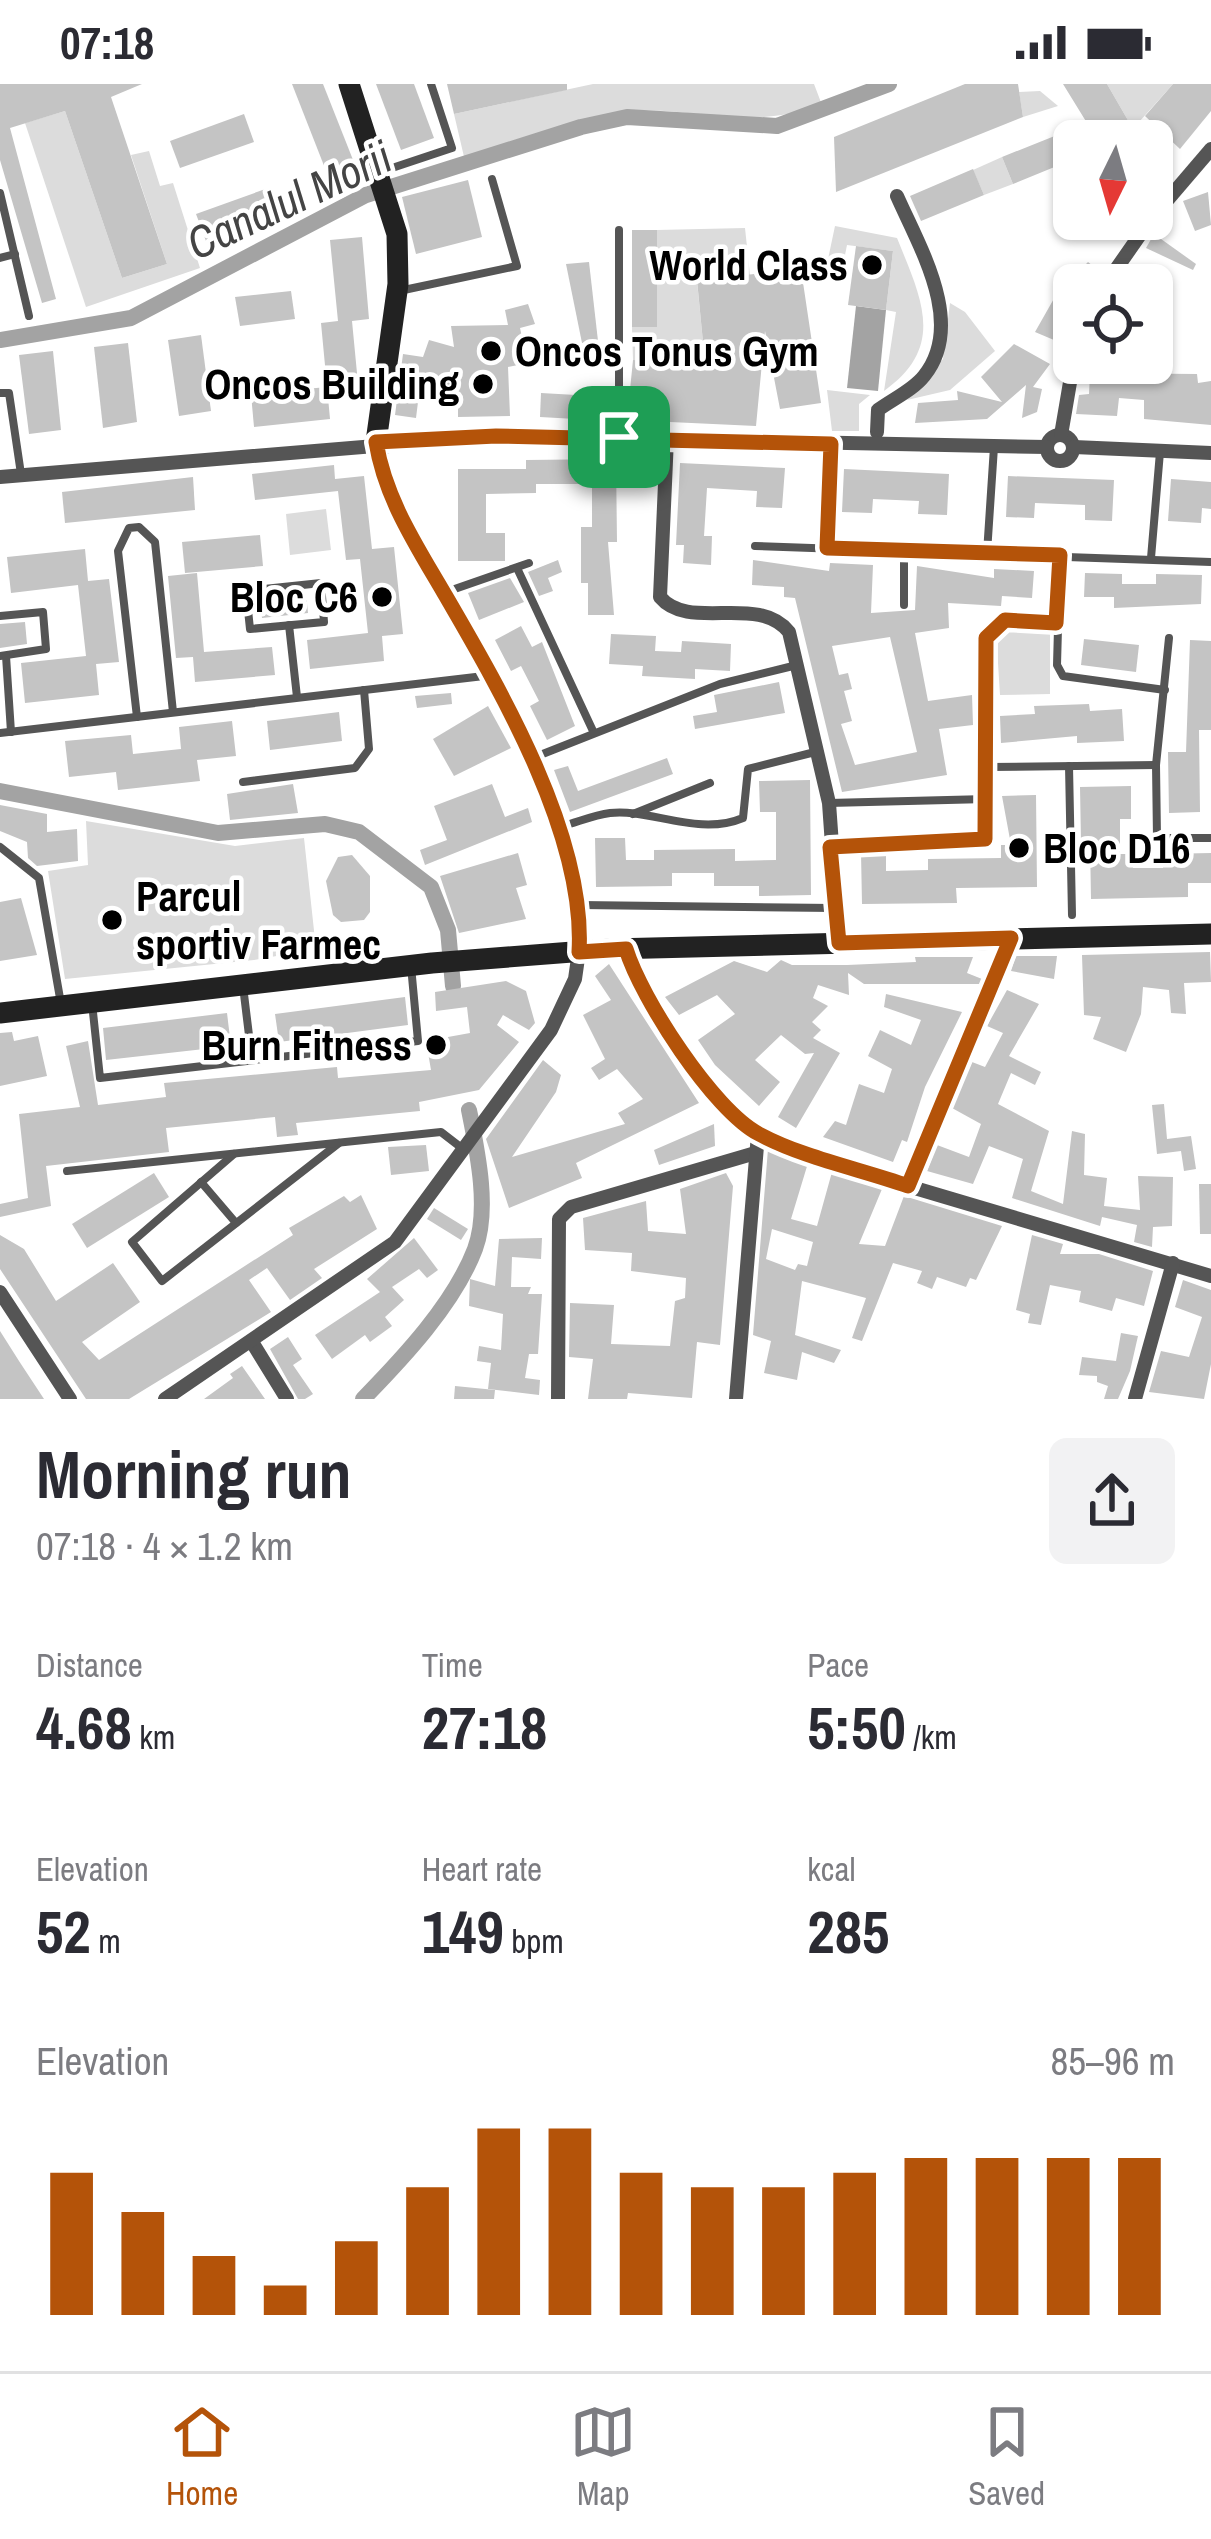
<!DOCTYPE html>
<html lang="en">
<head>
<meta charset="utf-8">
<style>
	body { margin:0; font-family:"Archivo Narrow",sans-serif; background:#f2f2f3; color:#2b2b33; height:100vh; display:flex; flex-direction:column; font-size:45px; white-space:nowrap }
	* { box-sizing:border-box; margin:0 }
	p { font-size:39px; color:#7c7c81 }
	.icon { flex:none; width:66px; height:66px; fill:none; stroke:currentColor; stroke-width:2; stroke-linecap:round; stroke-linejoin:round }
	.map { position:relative; height:1315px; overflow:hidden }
	.details { display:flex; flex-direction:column; background:#fff; flex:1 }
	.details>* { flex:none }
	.needle { width:78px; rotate:185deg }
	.fabs { position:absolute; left:1053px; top:36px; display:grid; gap:24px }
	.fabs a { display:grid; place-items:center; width:120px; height:120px; border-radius:18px; background:#fff; box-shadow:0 3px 9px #0004; font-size:60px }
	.pin { position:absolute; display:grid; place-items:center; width:102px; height:102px; color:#fff; margin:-51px; border-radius:24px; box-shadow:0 6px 18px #0006 }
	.round { display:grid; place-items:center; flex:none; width:126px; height:126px; border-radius:18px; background:#f2f2f3 }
	.overview { display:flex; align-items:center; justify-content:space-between; height:204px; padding:0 36px }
	h1 { font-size:66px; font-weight:700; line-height:90px }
	.metrics { display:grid; grid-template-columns:repeat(3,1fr); gap:18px; height:204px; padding:12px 36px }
	.metrics div { display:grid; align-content:center }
	.metrics b { font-size:60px; font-weight:700 }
	.metrics small { font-size:33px; font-weight:400 }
	.metrics p { font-size:33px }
	.chart { height:336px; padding:24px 36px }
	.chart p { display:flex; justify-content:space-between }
	.chart svg { width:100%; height:216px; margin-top:12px; stroke:#b45309; stroke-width:6 }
	.status { display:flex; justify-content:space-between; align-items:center; height:84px; padding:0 60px; background:#fff; direction:ltr }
	.status svg { height:33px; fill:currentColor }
	.tab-bar { display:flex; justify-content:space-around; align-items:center; height:168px; border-top:3px solid #e1e1e2; background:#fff; font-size:33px; color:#7c7c81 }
	.tab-bar a { display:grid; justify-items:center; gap:6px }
	.tab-bar .active { color:#b45309 }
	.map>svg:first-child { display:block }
	.green { fill:#dcdcdc }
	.water { fill:#a3a3a3 }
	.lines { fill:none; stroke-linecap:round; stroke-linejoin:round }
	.canal { stroke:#a3a3a3; stroke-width:16 }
	.building { fill:#c4c4c4; fill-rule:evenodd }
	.lane { stroke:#555; stroke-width:8 }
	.street { stroke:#555; stroke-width:14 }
	.secondary { stroke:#222; stroke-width:21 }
	.route-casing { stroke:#fff; stroke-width:24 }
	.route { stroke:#b45309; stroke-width:15 }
	.poi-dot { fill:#000; stroke:#fff; stroke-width:4.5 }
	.labels { text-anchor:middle; stroke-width:9; stroke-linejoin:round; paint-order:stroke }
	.poi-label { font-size:42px; font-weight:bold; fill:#000; stroke:#fff; text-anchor:end }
	.water-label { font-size:45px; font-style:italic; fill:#444; stroke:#fff }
</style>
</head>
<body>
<div class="status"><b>07:18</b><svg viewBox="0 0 49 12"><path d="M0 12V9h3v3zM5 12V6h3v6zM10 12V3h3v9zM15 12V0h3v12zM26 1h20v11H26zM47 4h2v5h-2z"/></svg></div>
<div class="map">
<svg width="1211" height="1315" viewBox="0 0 1211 1315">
	<rect width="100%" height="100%" fill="#fff"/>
	<g class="green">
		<path d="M593 0H814L822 21C735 51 685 16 608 30 560 38 512 63 465 77L454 30Z"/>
		<polygon points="1107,0 1173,0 1139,38 1148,57 1140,57"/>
		<polygon points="1040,7 1058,22 1023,33 1019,8"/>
		<polygon points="65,27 122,194 167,180 131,71 149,67 160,102 173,99 200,184 86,223 25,39"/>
		<polygon points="1002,73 1013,100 984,111 973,86"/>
		<path d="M835 142 897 154C921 214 947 262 884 307L896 228 886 226 893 167 847 161 843 181 827 180Z"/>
		<polygon points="745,144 750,191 697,197 705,279 633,276 632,243 657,242 657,146"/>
		<polygon points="950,219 965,228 995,267 950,306 907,316 943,275"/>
		<polygon points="827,306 870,311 859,320 859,347 832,347"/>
		<polygon points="326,425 331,466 290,471 286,430"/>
		<polygon points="996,546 1050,548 1050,610 1000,611"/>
		<polygon points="86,737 235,762 304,754 316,865 254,876 65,895 48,787 88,781"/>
	</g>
	<polygon class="water" points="856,222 886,226 878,307 847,304"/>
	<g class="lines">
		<g class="canal">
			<polyline points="0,256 131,234 366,111 581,43 627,33 777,42 889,0"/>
			<polyline points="0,707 218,749 325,740 359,748 431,803 448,846 453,902"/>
			<path d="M363 1315C403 1274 454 1220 475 1165 490 1125 477 1066 469 1026"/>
		</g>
	</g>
	<g class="building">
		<polygon points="0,0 142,0 111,13 167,180 122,194 65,27 10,44 56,215 42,219 0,76"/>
		<polygon points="292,0 323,0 357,86 330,97"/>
		<polygon points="376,0 414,0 434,54 401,66"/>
		<polygon points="447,0 567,0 567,6 454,30"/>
		<polygon points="965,0 1018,0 1023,33 836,108 834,53"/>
		<polygon points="1063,0 1107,0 1140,57 1074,57 1074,75 1013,100 1002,73 1087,39"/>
		<polygon points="1173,0 1211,0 1211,27 1180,65 1145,32"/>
		<polygon points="244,30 254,58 180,84 170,57"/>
		<polygon points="973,85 984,111 921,137 910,112"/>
		<polygon points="468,96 482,153 416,170 402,113"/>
		<polygon points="271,103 281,131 206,157 196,130"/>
		<polygon points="1208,108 1211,141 1195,147 1183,117"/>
		<rect x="632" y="146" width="25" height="97"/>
		<polygon points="1154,150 1196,180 1193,186 1146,164"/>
		<polygon points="362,153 369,235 352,237 359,310 328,313 321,239 338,237 330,156"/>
		<polygon points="856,162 893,167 886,226 848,221"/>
		<polygon points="589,178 598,257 582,259 566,180"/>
		<polygon points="1088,178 1099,187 1086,201 1074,201 1074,229 1061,259 1035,248 1056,211"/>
		<polygon points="1131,184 1156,187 1158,201 1125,201"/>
		<polygon points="801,185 821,319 780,325 765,247 756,342 627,336 633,276 705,279 697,196"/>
		<polygon points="291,207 295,235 240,242 235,213"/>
		<polygon points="528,220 535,240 520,244 528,279 508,283 510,332 458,333 458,315 418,318 416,334 395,331 403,270 423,273 429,256 454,263 451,242 508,241 505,226"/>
		<polygon points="201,251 211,327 179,332 168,256"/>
		<polygon points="128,259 137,338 103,344 94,263"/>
		<polygon points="1014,260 1050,280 1033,303 1042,305 1037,328 1022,334 1026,301 987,335 915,339 918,319 958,316 957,307 1002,318 981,293"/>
		<polygon points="53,267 61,346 29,350 19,271"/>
		<polygon points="1090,289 1197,290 1198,299 1211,297 1211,341 1144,335 1144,316 1119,314 1117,332 1076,330 1079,311 1089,310"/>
		<polygon points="327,303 330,335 254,343 251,310"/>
		<polygon points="541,309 611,313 611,337 540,333"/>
		<polygon points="616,375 617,458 608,458 614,531 588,531 588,499 581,499 581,443 592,443 592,400 536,400 536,409 486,410 486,449 505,449 505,477 458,477 458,385 526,385 526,376"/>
		<polygon points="680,379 785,384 782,424 756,423 757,407 707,404 704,452 712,452 711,481 683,479 684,461 676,461"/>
		<polygon points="334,381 335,395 364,392 372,465 394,463 403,550 382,552 384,577 310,585 307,556 368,549 360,475 346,476 338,407 255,416 252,390"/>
		<polygon points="844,385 949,390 947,431 918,430 919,417 873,415 872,429 842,428"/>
		<polygon points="1008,392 1114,396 1112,437 1085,436 1085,421 1035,419 1034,434 1006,433"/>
		<polygon points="193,393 195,426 65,439 62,408"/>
		<polygon points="1171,395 1211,398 1211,425 1202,424 1201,439 1168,437"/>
		<polygon points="260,451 263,482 185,489 182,458"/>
		<polygon points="85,465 88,497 109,495 119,578 96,580 99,611 25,619 21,579 86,572 78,501 11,509 7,473"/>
		<polygon points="558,476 562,488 548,494 553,507 539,512 528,488"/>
		<path d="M753 476 829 487 830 479 873 481 871 529 915 526 917 482 994 494V485L1034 487 1032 514 1002 512 1001 522 948 519 949 544 915 549 928 617 972 611 973 641 939 645 947 691 842 708 795 514 784 513V503L752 501ZM890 553 917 668 855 681 841 640 852 637 844 607 852 605 848 589 839 591 832 562Z"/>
		<polygon points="197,489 204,568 272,563 275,591 195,598 193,573 176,574 168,492"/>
		<polygon points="1085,489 1122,490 1122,500 1156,500 1156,490 1202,491 1201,520 1114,524 1114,513 1084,513"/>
		<polygon points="510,494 524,518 479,536 468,509"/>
		<polygon points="306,509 308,529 262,534 259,514"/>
		<polygon points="25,538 27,560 0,564 0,540"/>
		<polygon points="521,542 532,563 542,558 575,642 547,656 530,622 539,617 521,582 511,587 495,556"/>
		<polygon points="611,550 656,552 655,567 681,568 682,557 731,560 730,587 695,585 695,595 642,592 643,582 609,580"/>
		<polygon points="1084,555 1139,561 1136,588 1081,581"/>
		<polygon points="1190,556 1211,557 1211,646 1199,646 1200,728 1169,729 1168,668 1186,668"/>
		<polygon points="779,598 785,629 695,645 693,632 717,628 714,611"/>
		<polygon points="451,609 452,620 417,624 415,612"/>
		<polygon points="1089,620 1090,627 1122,625 1124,657 1077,659 1077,652 1001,659 1000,632 1035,630 1034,622"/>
		<polygon points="488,622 511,664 454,692 433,655"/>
		<polygon points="339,628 342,657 270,666 267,637"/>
		<polygon points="232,637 236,672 197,676 200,697 118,706 116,688 69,693 65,657 131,651 133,670 181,665 179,643"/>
		<polygon points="667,674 673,690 570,728 554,686 568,682 578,707"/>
		<polygon points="810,696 811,811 759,812 759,802 714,802 714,789 672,789 672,802 596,803 595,754 625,754 626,776 654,776 654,766 735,765 735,777 776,776 776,728 760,728 759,697"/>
		<polygon points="293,700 298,729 230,736 227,710"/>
		<polygon points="492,700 505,733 528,724 532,738 425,781 420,766 447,756 434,722"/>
		<polygon points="1131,702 1131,735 1120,735 1120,770 1132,770 1133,784 1163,784 1163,770 1211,769 1211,799 1188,799 1188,813 1091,815 1090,759 1081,759 1080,703"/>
		<polygon points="1036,711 1037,803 956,804 957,819 862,820 861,769 886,768 886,787 928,786 928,775 1001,774 1001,761 1011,761 1002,712"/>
		<polygon points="0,721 47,730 47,748 77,745 78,777 37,782 28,774 27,758 0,747"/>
		<polygon points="518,769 527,801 516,804 526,835 459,849 440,792"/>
		<polygon points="352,771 370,792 370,828 364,836 341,838 333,831 326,797 338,773"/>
		<polygon points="21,814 37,871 0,877 0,818"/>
		<polygon points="1210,868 1211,898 1184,899 1186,930 1171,929 1169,906 1143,903 1141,930 1126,968 1093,955 1101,933 1084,931 1082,871"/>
		<polygon points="1016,872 1057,872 1054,895 1011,887"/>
		<polygon points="915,873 973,873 967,889 982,895 980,900 864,900 848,889 849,911 818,901 813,914 828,922 812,938 821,946 813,954 840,969 796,1044 778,1033 814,969 805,970 781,951 755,976 780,998 759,1022 715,981 698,956 735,930 717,911 679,931 665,913 734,877 767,888 781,876 792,881 847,881 916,878"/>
		<polygon points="609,880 699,1019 576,1079 582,1094 509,1124 486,1055 543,976 561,991 556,1008 512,1073 625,1040 618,1029 643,1015 617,985 599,996 591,984 605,975 583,931 611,916 595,892"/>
		<polygon points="506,897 526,907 535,939 529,946 503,931 497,941 519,958 479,1006 419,1018 420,1027 296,1039 298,1051 277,1053 275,1033 166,1044 169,1068 46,1082 51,1122 0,1133 0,1120 28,1114 19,1030 80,1023 66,962 88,957 98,1021 166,1013 164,999 337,983 338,994 431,986 426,957 470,949 467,923 436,927 435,908"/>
		<polygon points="1007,906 1039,920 1009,972 1041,988 1035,1001 1011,989 998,1020 1049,1047 1031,1107 1063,1120 1072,1047 1085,1050 1084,1091 1107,1094 1104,1122 1140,1126 1138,1092 1173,1093 1172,1142 1153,1143 1152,1163 1134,1158 1137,1141 1102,1133 1100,1142 1012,1114 1023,1075 989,1062 973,1100 927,1087 937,1061 969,1073 981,1040 952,1024 972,978 985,983 1003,949 987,942"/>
		<polygon points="886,910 962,928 925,1003 907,1058 902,1056 893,1078 823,1053 835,1037 846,1041 859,1000 884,1009 892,985 868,972 880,946 911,961 921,936 884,923"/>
		<polygon points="405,913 408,941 279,958 275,930"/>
		<polygon points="227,929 231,962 106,976 103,944"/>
		<polygon points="12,948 14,957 38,952 47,992 0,1002 0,949"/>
		<polygon points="1164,1020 1167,1055 1191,1052 1196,1085 1184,1087 1181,1067 1157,1070 1152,1021"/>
		<polygon points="714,1040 715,1062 659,1081 654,1066"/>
		<polygon points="426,1061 429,1087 391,1091 388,1063"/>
		<path d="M768 1065 808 1079 791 1135 817 1142 832 1088 882 1105 859 1160 885 1162 904 1112 1002 1142 976 1196 970 1194 966 1203 937 1193 932 1205 917 1199 922 1187 893 1179 862 1257 852 1254 866 1214 802 1197 795 1251 841 1266 834 1279 802 1268 797 1296 764 1289 771 1257 753 1251ZM772 1145 813 1158 807 1182 798 1180 795 1186 766 1175Z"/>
		<polygon points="154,1089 169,1113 87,1164 72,1140"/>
		<polygon points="726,1089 733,1102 720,1261 697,1258 692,1314 628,1309 627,1315 588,1315 593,1275 569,1273 570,1219 614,1221 611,1260 670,1262 675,1217 685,1214 686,1194 631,1187 632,1169 585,1166 583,1134 646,1117 648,1147 686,1150 680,1105"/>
		<polygon points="1199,1100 1211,1100 1211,1150 1200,1150"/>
		<polygon points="361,1111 377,1145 314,1185 322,1194 290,1216 267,1184 249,1196 271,1228 129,1315 86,1315 0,1185 0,1151 24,1165 56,1217 113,1179 140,1218 82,1258 99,1276 293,1151 289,1144 344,1112 350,1118"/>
		<polygon points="434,1124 468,1145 461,1156 427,1135"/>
		<polygon points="1032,1151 1063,1160 1060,1170 1099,1170 1153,1187 1144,1222 1116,1214 1112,1227 1079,1218 1081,1207 1050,1201 1041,1241 1028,1239 1030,1230 1016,1226"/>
		<polygon points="414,1154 438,1186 427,1194 419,1185 392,1203 404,1216 385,1233 392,1242 370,1258 365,1251 332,1275 315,1251 380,1208 367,1195"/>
		<polygon points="542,1154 541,1175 512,1173 511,1203 531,1203 528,1210 542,1210 538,1270 529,1270 525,1294 540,1296 539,1311 488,1305 491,1279 477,1277 479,1262 501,1266 503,1230 469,1222 470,1195 495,1202 499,1155"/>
		<polygon points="1183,1196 1211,1206 1211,1280 1204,1315 1149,1308 1161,1267 1189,1273 1202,1233 1175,1223"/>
		<polygon points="0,1247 19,1277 44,1315 0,1315"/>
		<polygon points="1121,1249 1138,1252 1130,1287 1118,1315 1104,1315 1108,1302 1097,1298 1097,1292 1079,1291 1082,1273 1116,1277"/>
		<polygon points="288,1253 302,1275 293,1281 313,1310 305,1315 298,1315 270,1265"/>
		<polygon points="242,1282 265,1315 204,1315 233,1294 230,1290"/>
		<polygon points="455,1302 495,1306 494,1315 454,1315"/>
	</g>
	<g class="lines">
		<g class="lane">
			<polyline points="383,87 452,64 431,0"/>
			<polyline points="0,109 29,232"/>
			<polyline points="0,174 15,170"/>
			<polyline points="399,207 517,182 492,95"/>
			<polyline points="0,309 9,309 21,390"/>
			<polyline points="619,353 619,146"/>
			<polyline points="755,462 1211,478"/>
			<polyline points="827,464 831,360"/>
			<polyline points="904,466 904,521"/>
			<polyline points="987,469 994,363"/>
			<polyline points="1060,471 1057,581 1063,592 1165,606"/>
			<polyline points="1151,474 1160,368"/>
			<polyline points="517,484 593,647"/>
			<polygon points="321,499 324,538 250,545 246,507"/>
			<polyline points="446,508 529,479"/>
			<polyline points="0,532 43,528 46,565 0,572"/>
			<polyline points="289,541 297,613"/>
			<polyline points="1169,554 1156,681 1157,754 1211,754"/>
			<polyline points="6,572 11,648"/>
			<polyline points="137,633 118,467 129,444 139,443 155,458 173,628"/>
			<polyline points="0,649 484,592"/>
			<polyline points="535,673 720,600 797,581"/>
			<polyline points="1069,682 1072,831"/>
			<polyline points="988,683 1156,681"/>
			<polyline points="243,698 355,684 369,665 364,606"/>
			<polyline points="829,719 987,715"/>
			<polyline points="633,730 710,699"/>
			<path d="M563 742C578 738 594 731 610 729 649 724 698 753 743 734L748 685 819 667"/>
			<polyline points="832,762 985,755 986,554 1005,536 1056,539"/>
			<polyline points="0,763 39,794 61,920"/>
			<polyline points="580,821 834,824"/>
			<polyline points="243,902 252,976"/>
			<polyline points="92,919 100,994 418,957 411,882"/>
			<polyline points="234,1070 132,1158 162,1197 339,1059"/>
			<polyline points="67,1087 441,1048 463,1065"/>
			<polyline points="201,1098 236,1139"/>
		</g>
		<g class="street">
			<polyline points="1152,134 1211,65"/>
			<polyline points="1105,201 1151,135"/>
			<path d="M877 348 878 326C893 315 913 306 924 292 966 240 920 164 897 112"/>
			<circle cx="1060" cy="364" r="13"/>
			<polyline points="1061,351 1074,275"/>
			<path d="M667 354 660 513C689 548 758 509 789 548L829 719 839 859"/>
			<polyline points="1074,363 1211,369"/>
			<polyline points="0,393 496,352 1047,363"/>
			<polyline points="626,865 643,905 702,993 758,1050 908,1102 1211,1192"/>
			<polyline points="908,1102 1011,854"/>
			<polyline points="0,1208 70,1315"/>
			<polyline points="252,1258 287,1315"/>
			<polyline points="165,1315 395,1158 551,946 575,895 579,867"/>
			<polyline points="558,1315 559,1135 571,1123 752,1070"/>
			<polyline points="736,1315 758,1050"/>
			<polyline points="1135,1315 1173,1179"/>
		</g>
		<g class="secondary">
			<path d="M349 0 397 150 398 200 376 358C385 414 416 461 444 509 500 607 587 752 579 867"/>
			<polyline points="0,929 432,879 611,865 1211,850"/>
		</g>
	</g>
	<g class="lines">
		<g class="route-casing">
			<path id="route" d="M496 352 831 360 827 464 1060 471 1056 539 1005 536 986 554 985 755 830 763 839 859 1011 854 908 1102C860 1085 804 1074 759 1050 713 1026 641 914 626 865L579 868C586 752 501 607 444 509 416 461 385 414 376 358Z"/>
		</g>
		<use href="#route" class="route"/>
	</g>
	<g class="poi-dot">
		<circle cx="872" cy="181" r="12"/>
		<circle cx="491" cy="267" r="12"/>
		<circle cx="483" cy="300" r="12"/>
		<circle cx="382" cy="513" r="12"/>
		<circle cx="1019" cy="764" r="12"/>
		<circle cx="112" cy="836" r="12"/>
		<circle cx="436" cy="961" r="12"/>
	</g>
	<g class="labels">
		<g class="poi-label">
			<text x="848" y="196">World Class</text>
			<text x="515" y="282" text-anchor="start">Oncos Tonus Gym</text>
			<text x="459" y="315">Oncos Building</text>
			<text x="358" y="528">Bloc C6</text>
			<text x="1043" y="779" text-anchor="start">Bloc D16</text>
			<text x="136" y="827" text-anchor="start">Parcul<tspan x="136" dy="48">sportiv Farmec</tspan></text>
			<text x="412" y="976">Burn Fitness</text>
		</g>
		<g class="water-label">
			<text transform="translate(289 116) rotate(-25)" y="16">Canalul Morii</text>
		</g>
	</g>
</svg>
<div class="fabs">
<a><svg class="needle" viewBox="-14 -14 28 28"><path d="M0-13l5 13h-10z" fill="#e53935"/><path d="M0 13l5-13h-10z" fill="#7c7c81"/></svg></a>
<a><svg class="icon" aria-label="locate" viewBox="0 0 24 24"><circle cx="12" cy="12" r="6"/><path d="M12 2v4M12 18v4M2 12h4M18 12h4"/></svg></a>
</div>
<div class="pin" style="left:619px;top:353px;background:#1e9e55"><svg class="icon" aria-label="arrive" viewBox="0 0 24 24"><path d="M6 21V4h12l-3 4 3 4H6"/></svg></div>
</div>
<section class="details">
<div class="overview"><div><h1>Morning run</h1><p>07:18 · 4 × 1.2 km</p></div><a class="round"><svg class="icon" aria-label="share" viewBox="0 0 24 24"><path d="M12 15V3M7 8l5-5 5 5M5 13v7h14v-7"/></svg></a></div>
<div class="metrics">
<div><p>Distance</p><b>4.68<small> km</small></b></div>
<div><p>Time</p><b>27:18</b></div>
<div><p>Pace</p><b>5:50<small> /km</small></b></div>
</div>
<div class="metrics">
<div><p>Elevation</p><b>52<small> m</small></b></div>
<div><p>Heart rate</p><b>149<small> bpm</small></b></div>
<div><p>kcal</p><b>285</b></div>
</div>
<div class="chart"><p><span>Elevation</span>85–96 m</p>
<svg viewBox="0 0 160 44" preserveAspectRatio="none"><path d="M5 44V15M15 44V23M25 44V32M35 44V38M45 44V29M55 44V18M65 44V6M75 44V6M85 44V15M95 44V18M105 44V18M115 44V15M125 44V12M135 44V12M145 44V12M155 44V12"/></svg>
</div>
</section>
<nav class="tab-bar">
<a class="active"><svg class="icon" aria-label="home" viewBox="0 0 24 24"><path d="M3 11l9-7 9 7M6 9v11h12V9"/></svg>Home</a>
<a><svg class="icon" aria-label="map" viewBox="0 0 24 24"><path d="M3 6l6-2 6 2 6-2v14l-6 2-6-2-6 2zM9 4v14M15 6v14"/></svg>Map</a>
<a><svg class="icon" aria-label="saved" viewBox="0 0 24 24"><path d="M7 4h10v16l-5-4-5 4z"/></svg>Saved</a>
</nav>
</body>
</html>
